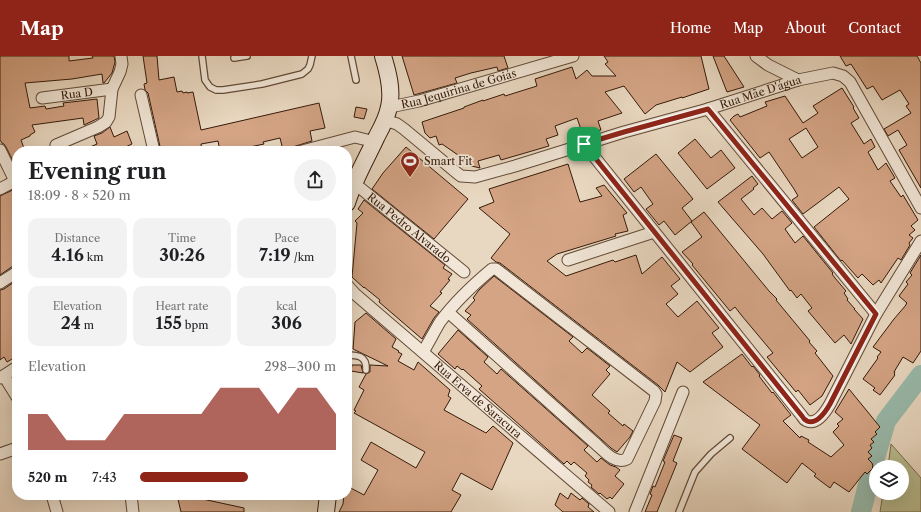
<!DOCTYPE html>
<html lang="en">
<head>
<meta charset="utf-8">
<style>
	body { margin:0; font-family:"Libre Caslon Text",serif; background:#f2f2f2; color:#202124; height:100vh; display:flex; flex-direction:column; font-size:15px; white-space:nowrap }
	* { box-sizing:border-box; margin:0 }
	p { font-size:13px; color:#757577 }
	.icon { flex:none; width:22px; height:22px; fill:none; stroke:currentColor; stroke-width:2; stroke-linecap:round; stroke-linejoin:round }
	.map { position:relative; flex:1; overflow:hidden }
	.side { position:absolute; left:12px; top:90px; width:340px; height:354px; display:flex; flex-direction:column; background:#fff; border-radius:16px; box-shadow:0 4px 16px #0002 }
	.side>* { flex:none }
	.tools { position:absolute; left:869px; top:404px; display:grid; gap:8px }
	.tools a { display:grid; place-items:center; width:40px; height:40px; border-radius:50%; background:#fff; box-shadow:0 4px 16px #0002; font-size:20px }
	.pin { position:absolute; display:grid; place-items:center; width:34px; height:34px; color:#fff; margin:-17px; border-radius:8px; box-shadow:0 2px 6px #0006 }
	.round { display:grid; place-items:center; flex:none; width:42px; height:42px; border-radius:21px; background:#f2f2f2 }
	.summary { display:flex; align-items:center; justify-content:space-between; height:68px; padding:0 16px }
	h1 { font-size:22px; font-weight:700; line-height:30px }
	.figures { display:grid; grid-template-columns:repeat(3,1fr); gap:6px; height:68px; padding:4px 16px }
	.figures div { display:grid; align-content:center; border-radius:10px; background:#f2f2f2; text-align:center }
	.figures b { font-size:17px; font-weight:700 }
	.figures small { font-size:11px; font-weight:400 }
	.figures p { font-size:11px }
	.chart { height:112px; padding:8px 16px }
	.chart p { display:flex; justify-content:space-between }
	.chart svg { width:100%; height:72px; margin-top:4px; fill:#8f2418; opacity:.7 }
	ul { padding:0 16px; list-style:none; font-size:13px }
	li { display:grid; grid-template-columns:64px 48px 1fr; align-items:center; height:30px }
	li i { height:10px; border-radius:5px; background:#8f2418 }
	header { display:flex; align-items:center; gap:24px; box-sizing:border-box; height:56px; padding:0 20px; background:#8f2418; color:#fff }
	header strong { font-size:19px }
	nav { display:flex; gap:22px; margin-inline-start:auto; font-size:14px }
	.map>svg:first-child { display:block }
	.green { fill:#babe91; stroke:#786c4d }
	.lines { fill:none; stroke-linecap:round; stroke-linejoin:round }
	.river { stroke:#99bbad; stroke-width:20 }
	.building { fill:#d4a485; stroke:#351a09; fill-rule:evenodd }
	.lane-casing { stroke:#624a37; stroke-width:8 }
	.street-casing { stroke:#624a37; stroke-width:13 }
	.secondary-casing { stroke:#351a09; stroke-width:18 }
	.lane { stroke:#f1e6d7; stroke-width:5.5 }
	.street { stroke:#f1e6d7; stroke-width:11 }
	.secondary { stroke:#f1e6d7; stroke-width:16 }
	.route-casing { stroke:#fff; stroke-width:8 }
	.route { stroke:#8f2418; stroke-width:5 }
	.labels { text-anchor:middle; stroke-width:3.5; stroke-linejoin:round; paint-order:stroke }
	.street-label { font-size:11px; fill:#351a09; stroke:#f1e6d7 }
	.poi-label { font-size:11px; fill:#351a09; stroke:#f1e6d7; text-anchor:start }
</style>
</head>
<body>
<header>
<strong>Map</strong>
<nav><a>Home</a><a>Map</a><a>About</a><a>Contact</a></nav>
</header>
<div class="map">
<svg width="921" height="456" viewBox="0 0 921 456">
	<rect width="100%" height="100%" fill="#e9d8c1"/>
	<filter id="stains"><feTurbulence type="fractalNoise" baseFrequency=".005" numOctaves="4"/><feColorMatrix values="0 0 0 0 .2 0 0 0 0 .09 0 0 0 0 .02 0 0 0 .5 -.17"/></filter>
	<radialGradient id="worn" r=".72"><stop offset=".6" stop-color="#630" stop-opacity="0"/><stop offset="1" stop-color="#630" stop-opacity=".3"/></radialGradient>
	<polygon class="green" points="891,388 921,422 921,456 880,456 883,437 902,437 902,411 888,411"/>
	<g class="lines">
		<polyline class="river" points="861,456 873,409 886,365 921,319"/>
	</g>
	<g class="building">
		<polygon points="0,0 69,0 69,5 93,2 92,0 114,0 115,6 112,17 104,27 103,27 102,18 72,23 25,27 30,52 45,50 46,53 64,50 63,47 97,43 99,62 84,69 83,62 32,69 35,76 30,79 30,80 21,84 25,95 17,95 17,113 6,91 4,88 2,87 0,84"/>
		<polygon points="143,0 157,0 159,24 174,21 177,36 182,35 183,37 187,36 187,37 193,36 201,74 319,47 325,72 310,75 312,85 283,94 280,82 263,86 264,88 250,91 251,93 242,95 220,95 218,85 201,88 202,95 161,95 148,37 145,34 144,28 147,27"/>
		<polygon points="402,0 504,0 508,12 498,15 497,11 471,17 455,22 457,27 414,39"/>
		<polygon points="604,0 701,0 709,33 682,42 682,41 656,49 645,58 624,30 605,36 622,57 598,65 601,74 583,79 577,62 555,70 558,79 546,83 549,90 501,104 499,99 478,105 480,112 467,109 463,100 458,99 442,88 439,89 436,80 430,82 425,77 422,66 464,52 464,51 483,44 483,45 504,38 505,40 537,30 535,23 572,11 576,23 587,14 592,20 616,20 605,8 608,6"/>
		<polygon points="713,0 724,0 744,31 727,36"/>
		<polygon points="840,0 917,0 921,7 921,132 899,94 907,89 898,74 888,80 884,73 911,57 906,50 909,48 900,34 882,44 873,30 867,33 851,8 846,10"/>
		<path d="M842 32 854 51 853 52 859 62 851 67 864 88 871 83 875 91 868 96 878 114 886 107 895 122 890 125 901 141 903 139 918 164 911 170 915 174 909 179 913 182 909 187 910 189 901 204 898 202 881 227 879 224 873 229 862 218 858 222 842 204 841 205 814 171 849 143 839 131 803 158 792 144 798 140 794 133 769 96 760 102 730 64 734 60 738 58 740 61 767 50 765 46 785 40 803 67 818 57 813 50ZM806 72 818 91 802 102 789 83Z"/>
		<polygon points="356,51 367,53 364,63 354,61"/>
		<polygon points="110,71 114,81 127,75 132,88 117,95 81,95 97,88 94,80 102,77"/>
		<polygon points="695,83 711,102 721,94 735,112 707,133 678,97"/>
		<polygon points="406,91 468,143 434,183 372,133 383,117"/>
		<polygon points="656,98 693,143 682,152 692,165 675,179 664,165 659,169 646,153 653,148 641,131 634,136 624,123"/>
		<polygon points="568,108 580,146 602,140 596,132 604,129 627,157 623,159 628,175 615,178 616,180 603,184 557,198 547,205 566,220 613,204 615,206 636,199 642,218 662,201 680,223 671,230 678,238 666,248 678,261 697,245 719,272 712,277 723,291 690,316 677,306 665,336 658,329 500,207 496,206 491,202 510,178 479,152 494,146 489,133"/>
		<polygon points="752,120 758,128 753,132 754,133 741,143 754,159 762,152 772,163 782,155 792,167 785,173 795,187 803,180 833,217 832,218 835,222 846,235 844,237 848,243 847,244 855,253 854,253 863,263 851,288 844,279 835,287 808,255 812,252 801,238 797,242 791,234 790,235 763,198 718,146"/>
		<polygon points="17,132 17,209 13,210 0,219 0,140"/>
		<polygon points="364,144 445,209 443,212 452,218 448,223 450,224 440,236 442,237 430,250 439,256 434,262 422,283 379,246 380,244 364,231 364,232 352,221 357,167 355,165 363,157 358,153"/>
		<polygon points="704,156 769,235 777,243 776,244 810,285 809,286 817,295 815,297 833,320 822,340 810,349 798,334 796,336 767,301 773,297 742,260 735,251 730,255 692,209 693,208 682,196 702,181 691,166"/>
		<polygon points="921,199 921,295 913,307 903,301 894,316 895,316 894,318 895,319 880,339 873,334 875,332 863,323 878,302 877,301 881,296 873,291 894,263 906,249 906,248 907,247 899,240 908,228 906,226 912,219 910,217"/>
		<polygon points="494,220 573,281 569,285 582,297 587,292 610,310 606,314 610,318 592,339 610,355 608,357 623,370 624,368 633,375 630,381 617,396 611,392 467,263 471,259 465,255 475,244 473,242 479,234"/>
		<polygon points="17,224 17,300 7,306 4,301 0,304 0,234 4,233"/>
		<polygon points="366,257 396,283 392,291 399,295 398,296 402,298 398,305 414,314 418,306 450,334 448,340 451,342 444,354 486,377 493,370 513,387 492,434 461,417 452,434 461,439 451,456 339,456 343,448 344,439 347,439 347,430 364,439 378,414 361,404 371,386 416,412 425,396 354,357 356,355 354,354 364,334 359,331 366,318 370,316 370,309 388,310 353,293 355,266"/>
		<polygon points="458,274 488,301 484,306 497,318 501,313 588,390 584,394 597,406 601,402 610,409 616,411 620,414 615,420 624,428 612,443 610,441 607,443 600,437 599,438 591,431 592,429 588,426 589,424 585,420 587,417 574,406 571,409 567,405 564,408 479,333 482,330 463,313 462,314 457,310 455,313 438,298"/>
		<polygon points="742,298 752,311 753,310 760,319 759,320 772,337 773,336 791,359 783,365 800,382 801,380 809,384 808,386 831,401 844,389 833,376 839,370 837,368 843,363 835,356 849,333 880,371 875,376 877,378 871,383 874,386 870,389 872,392 868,396 872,400 868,403 872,407 873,410 872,411 873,412 867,418 865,416 849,436 834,426 830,432 814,420 816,418 802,407 787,427 742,393 760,369 703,326"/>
		<polygon points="352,309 361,309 363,317 351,315"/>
		<polygon points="674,379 682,382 673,405 677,407 657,456 645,456 652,439 650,438 653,430 655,431 665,406 663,405"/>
		<polygon points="560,437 568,443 571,437 580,444 582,442 589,448 588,451 594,456 563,456 555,449"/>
		<polygon points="177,439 184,439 244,452 244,456 181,456"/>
	</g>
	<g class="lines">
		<g class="lane-casing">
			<g id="lane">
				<polyline points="202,0 205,24 210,31 216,34 223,34 262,28 302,18 308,13 310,9 312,0"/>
				<polyline points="351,0 356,24"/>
				<polyline points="234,2 247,0"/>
				<path d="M347 299C358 299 367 300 366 314"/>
				<polyline points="679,456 695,416 711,398 730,382"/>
			</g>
		</g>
		<g class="street-casing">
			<g id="street">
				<polyline points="756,0 768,9 798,24"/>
				<polyline points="141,39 154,95"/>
				<path id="s1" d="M42 42 112 33"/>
				<path id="s2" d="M390 51 419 45 573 0"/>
				<polyline points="708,53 876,258"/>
				<path id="s3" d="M385 64 397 68 404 73 457 117 461 120 475 121 515 110 624 76 708 53 798 24 833 17 843 20 850 26 921 152"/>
				<path d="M584 88 802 360C803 362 805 364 807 365 817 369 826 355 830 348L876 258 921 185"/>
				<polyline points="56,89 98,71 106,66 109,61 112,33 120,16 122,8 121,0"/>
				<polyline points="0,94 15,125"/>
				<polyline points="302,95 355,81 375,86"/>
				<path id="s4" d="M354 127 464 216"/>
				<polyline points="0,133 17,124"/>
				<polyline points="568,204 654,176"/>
				<polyline points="0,227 17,216"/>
				<path id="s5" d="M347 229 355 238 609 456"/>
				<path d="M423 296C429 286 434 276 440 266 454 247 474 228 492 213H496L654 335 656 338 655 345 627 403C615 409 604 395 596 388L448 256"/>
				<polyline points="4,320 17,341"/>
				<polyline points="0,322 17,311"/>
				<polyline points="0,398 17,392"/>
				<polyline points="52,439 57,456"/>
				<polyline points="131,439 133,456"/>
				<polyline points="635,456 683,336"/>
			</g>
		</g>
		<g class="secondary-casing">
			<g id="secondary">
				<path d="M347 147C354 123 367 102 377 80 382 71 387 61 389 51 393 35 388 16 383 0"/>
				<polyline points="326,456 328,439"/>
			</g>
		</g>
		<use href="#lane" class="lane"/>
		<use href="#street" class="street"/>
		<use href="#secondary" class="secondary"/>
	</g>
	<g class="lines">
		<g class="route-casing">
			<path id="route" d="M708 53 876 258 830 348C826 355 817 369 807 365 805 364 803 362 802 360L584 88 624 76Z"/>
		</g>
		<use href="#route" class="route"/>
	</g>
	<defs>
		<g id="stadium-pin" transform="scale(1)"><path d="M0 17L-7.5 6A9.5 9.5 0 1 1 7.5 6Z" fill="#8f2418" stroke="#f1e6d7"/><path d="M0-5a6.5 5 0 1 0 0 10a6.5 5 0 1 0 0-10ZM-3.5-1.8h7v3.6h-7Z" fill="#fff"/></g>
	</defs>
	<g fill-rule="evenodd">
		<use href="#stadium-pin" x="410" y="105"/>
	</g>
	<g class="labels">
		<g class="street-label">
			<text dy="4" stroke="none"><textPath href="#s2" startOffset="71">Rua Jequirina de Goiás</textPath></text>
			<text dy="4" stroke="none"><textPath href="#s3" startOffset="407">Rua Mãe D'água</textPath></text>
			<text dy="4" stroke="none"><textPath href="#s1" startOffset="35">Rua D</textPath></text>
			<text dy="4" stroke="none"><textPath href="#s4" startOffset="71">Rua Pedro Alvarado</textPath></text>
			<text dy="4" stroke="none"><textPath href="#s5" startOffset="174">Rua Erva de Saracura</textPath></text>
		</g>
		<g class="poi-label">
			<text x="424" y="109">Smart Fit</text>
		</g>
	</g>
	<rect width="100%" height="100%" filter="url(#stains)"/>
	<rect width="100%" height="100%" fill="url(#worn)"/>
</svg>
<div class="tools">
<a><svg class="icon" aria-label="layers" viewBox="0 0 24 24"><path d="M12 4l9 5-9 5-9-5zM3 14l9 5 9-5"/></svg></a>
</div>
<div class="pin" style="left:584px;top:88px;background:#1e9e55"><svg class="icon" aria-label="arrive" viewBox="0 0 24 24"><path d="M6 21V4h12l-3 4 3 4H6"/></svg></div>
<section class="side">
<div class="summary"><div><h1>Evening run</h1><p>18:09 · 8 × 520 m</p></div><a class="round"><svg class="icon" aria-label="share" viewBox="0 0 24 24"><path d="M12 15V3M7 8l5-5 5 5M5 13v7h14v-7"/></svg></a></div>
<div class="figures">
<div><p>Distance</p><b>4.16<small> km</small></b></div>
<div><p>Time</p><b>30:26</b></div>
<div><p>Pace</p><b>7:19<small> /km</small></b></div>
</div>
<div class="figures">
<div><p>Elevation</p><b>24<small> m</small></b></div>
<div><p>Heart rate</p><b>155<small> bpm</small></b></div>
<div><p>kcal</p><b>306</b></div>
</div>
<div class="chart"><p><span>Elevation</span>298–300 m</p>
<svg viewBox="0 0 160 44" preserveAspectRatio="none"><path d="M0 44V22L10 22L20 38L30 38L40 38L50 22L60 22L70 22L80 22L90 22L100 6L110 6L120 6L130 22L140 6L150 6L160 22V44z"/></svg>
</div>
<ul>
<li><b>520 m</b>7:43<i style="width:55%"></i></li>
</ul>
</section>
</div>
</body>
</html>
